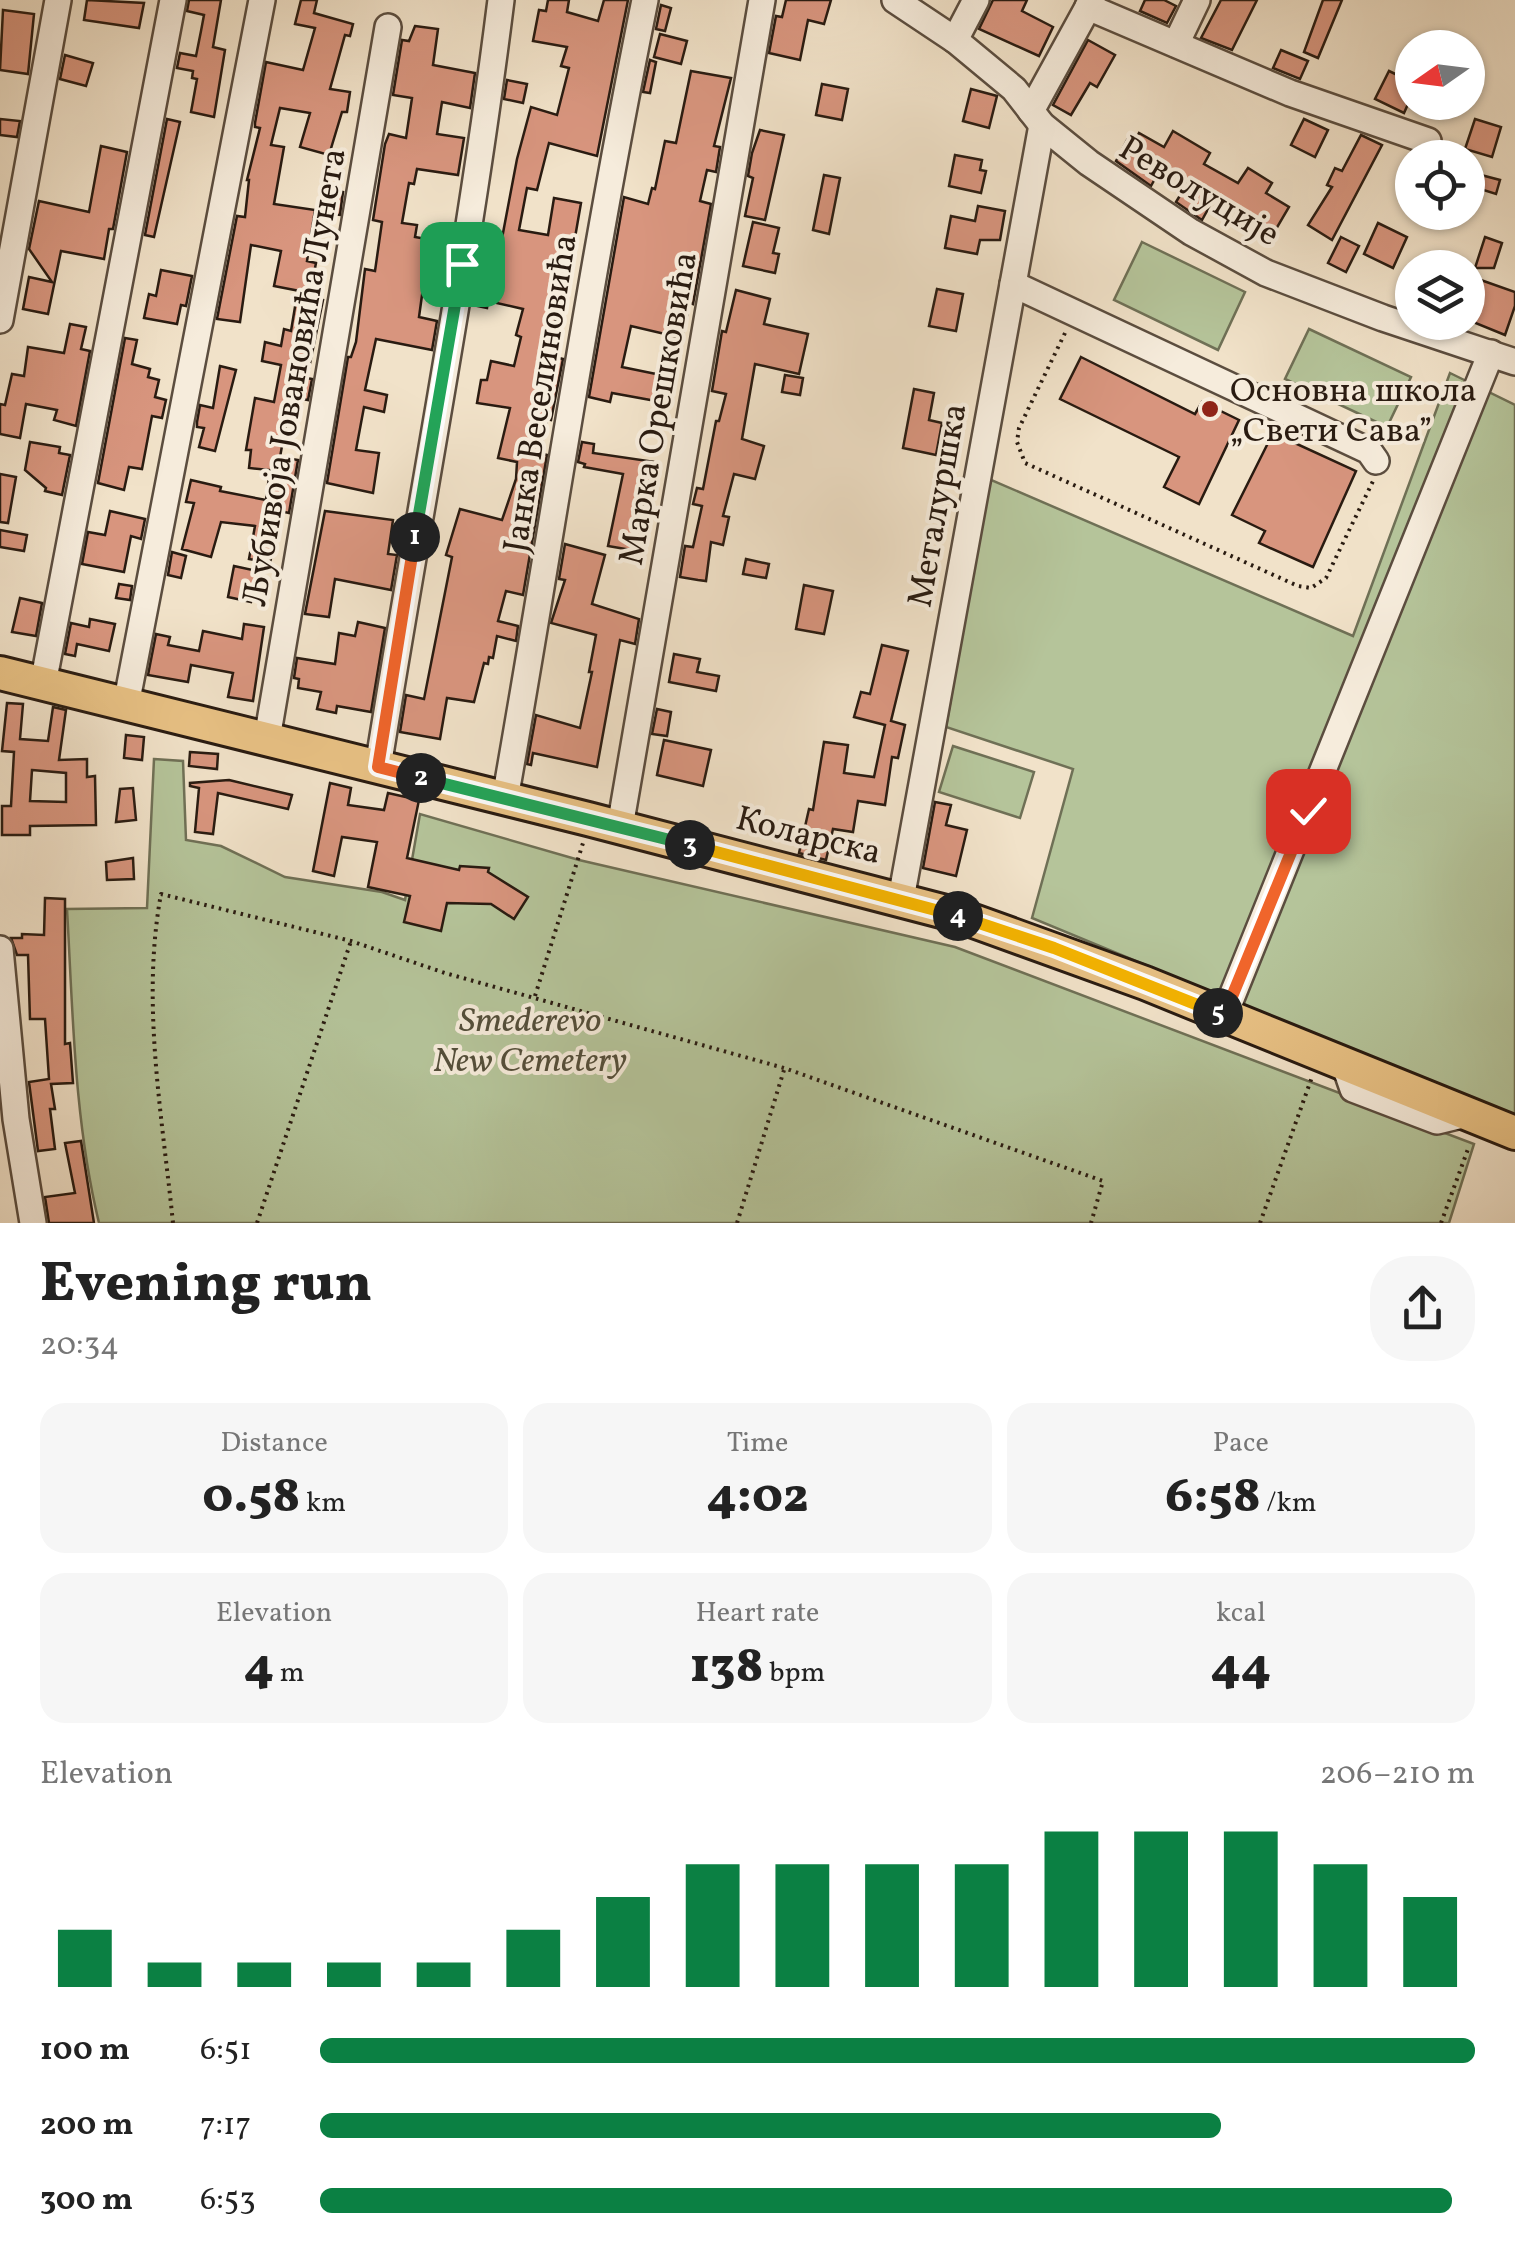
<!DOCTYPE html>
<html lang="en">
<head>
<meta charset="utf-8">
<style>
	body { margin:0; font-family:Vollkorn,serif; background:#f6f6f6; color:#222; height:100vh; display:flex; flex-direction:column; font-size:38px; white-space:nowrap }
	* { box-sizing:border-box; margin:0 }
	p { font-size:32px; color:#767676 }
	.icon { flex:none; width:55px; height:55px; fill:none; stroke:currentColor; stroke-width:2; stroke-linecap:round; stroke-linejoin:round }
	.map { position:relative; height:1223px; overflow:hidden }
	.drawer { display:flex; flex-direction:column; background:#fff; flex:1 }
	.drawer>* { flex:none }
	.needle { width:65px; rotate:256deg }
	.fabs { position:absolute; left:1395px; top:30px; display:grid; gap:20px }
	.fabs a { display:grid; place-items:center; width:90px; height:90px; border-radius:50%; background:#fff; box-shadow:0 2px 8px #0004; font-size:50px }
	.pin { position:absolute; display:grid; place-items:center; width:85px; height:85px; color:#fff; margin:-42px; border-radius:20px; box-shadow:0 5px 15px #0006 }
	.km { position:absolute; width:50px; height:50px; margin:-25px; border-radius:50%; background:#222; color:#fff; font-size:28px; line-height:50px; text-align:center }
	.round { display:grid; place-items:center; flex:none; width:105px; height:105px; border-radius:40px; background:#f6f6f6 }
	.headline { display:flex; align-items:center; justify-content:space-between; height:170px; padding:0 40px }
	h1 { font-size:55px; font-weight:800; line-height:75px }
	.figures { display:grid; grid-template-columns:repeat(3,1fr); gap:15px; height:170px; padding:10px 40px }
	.figures div { display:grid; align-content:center; border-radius:25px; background:#f6f6f6; text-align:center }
	.figures b { font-size:50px; font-weight:800 }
	.figures small { font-size:28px; font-weight:400 }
	.figures p { font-size:28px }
	.chart { height:280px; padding:20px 40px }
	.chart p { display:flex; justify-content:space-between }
	.chart svg { width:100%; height:180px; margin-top:10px; stroke:#0b8043; stroke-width:6 }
	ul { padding:0 40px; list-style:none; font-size:32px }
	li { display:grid; grid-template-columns:160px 120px 1fr; align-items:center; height:75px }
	li i { height:25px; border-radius:12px; background:#0b8043 }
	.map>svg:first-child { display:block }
	.green { fill:#b5c49a; stroke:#6f7056; stroke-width:2.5 }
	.building { fill:#d8957e; stroke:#291b11; stroke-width:2.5; fill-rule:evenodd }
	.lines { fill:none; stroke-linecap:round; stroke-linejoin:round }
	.minor-casing { stroke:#5b4d3f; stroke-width:30 }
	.major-casing { stroke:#291b11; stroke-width:38 }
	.path { stroke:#291b11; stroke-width:4; stroke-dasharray:2.5 5; stroke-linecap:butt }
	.minor { stroke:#f6ecdc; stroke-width:25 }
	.major { stroke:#e8c184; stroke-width:32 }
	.split-1-casing { stroke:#fff; stroke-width:20 }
	.split-2-casing { stroke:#fff; stroke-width:20 }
	.split-3-casing { stroke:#fff; stroke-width:20 }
	.split-4-casing { stroke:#fff; stroke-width:20 }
	.split-5-casing { stroke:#fff; stroke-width:20 }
	.split-6-casing { stroke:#fff; stroke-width:20 }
	.split-1 { stroke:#22a559; stroke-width:12 }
	.split-2 { stroke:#f0652b; stroke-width:12 }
	.split-3 { stroke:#22a559; stroke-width:12 }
	.split-4 { stroke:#f5b400; stroke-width:12 }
	.split-5 { stroke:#f5b400; stroke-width:12 }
	.split-6 { stroke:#f0652b; stroke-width:12 }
	.poi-dot { fill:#8f2418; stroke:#f6ecdc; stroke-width:4 }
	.labels { text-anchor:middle; stroke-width:8; stroke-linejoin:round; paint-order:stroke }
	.street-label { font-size:35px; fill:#291b11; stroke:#f6ecdc }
	.poi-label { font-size:35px; fill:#291b11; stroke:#f6ecdc; text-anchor:start }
	.park-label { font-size:35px; font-style:italic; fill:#534e3a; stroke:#f6ecdc }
</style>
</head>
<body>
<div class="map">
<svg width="1515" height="1223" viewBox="0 0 1515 1223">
	<rect width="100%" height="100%" fill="#f1e2c9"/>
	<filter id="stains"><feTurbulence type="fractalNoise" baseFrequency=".002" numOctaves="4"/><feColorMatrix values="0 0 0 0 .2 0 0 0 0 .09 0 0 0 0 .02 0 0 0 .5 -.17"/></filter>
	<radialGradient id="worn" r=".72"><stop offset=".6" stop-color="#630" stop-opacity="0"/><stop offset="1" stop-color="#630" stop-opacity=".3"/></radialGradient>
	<g class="green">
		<polygon points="1142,242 1245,292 1218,350 1114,300"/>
		<polygon points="1309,329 1411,377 1387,427 1285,379"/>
		<polygon points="1450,373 1515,405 1515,1118 1032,918 1073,769 946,727 989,479 1353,636"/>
		<polygon points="953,746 1034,772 1020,818 939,792"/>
		<path d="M154 759 183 761 186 840 221 846 285 877 382 892 405 900 420 814 579 860 955 947 1474 1144 1449 1223H99C74 1120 73 1014 67 909L147 908Z"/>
	</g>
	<g class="building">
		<polygon points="87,0 144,3 139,28 84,20"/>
		<polygon points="189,0 221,0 213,47 225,50 214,117 191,112 197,79 192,78 193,71 177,68 180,53 196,56 201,31 204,15 187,11"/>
		<polygon points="301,0 317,0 314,13 353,24 350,36 345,35 330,89 350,92 347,112 342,112 329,155 300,147 310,113 280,108 271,145 284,147 274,204 315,210 307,261 316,263 310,293 274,286 281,251 251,245 240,322 217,319 237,216 245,217 249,180 247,180 260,128 255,127 255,123 266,62 303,70 315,28 295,24"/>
		<polygon points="548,0 569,0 567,12 598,21 604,0 628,0 597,156 549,143 537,190 527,188 519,230 548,235 554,198 581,203 564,301 560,300 547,355 563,359 551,420 547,419 539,453 547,455 523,595 506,591 498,621 518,626 516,641 497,636 493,658 489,657 488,664 484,663 474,702 447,698 440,739 400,732 406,695 424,699 452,557 446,555 460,509 502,520 516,479 517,462 498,458 510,408 477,403 481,380 487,380 491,361 514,366 521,337 516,335 523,309 488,301 487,308 473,305 485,267 496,270 517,159 531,107 557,115 569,68 561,66 567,47 533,41 539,10 546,11"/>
		<polygon points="786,0 831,0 824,24 808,20 800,60 769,53 776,16 782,17"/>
		<polygon points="993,0 1027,0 1022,11 1053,27 1039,56 979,29"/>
		<polygon points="1145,0 1164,0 1176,6 1167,23 1140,11"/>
		<polygon points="1221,0 1257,0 1232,50 1201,38"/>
		<polygon points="1323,0 1342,0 1318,58 1304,52"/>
		<polygon points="661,5 671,8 665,31 656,29"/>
		<polygon points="3,10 34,14 28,74 0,70"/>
		<polygon points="415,26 438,29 433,65 475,73 470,108 442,102 437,134 464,138 458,175 417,169 414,184 409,183 402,223 417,225 415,237 443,242 439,261 427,259 419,317 437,321 432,350 376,339 365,390 387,395 384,412 364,407 356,450 379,453 373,493 327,483 348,357 351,357 356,342 365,269 375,271 382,222 373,220 385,144 389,134 406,138 412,98 393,95 402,40 409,41"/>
		<polygon points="660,34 687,41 681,64 654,57"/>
		<polygon points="1088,40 1115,55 1097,87 1090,83 1071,115 1053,105"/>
		<polygon points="1281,50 1308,61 1300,79 1273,68"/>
		<polygon points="65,55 93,63 86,86 60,79"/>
		<polygon points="650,60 656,62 650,93 643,92"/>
		<polygon points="691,71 731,78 714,146 720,147 716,172 707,170 700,201 711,204 693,304 690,303 682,338 631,326 622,367 661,375 656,401 612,393 610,402 589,397 624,197 648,204 652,188 655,189 665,141 676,143"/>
		<polygon points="1389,71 1412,82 1412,95 1404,113 1375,99"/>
		<polygon points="507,80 527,84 523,103 504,99"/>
		<polygon points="822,84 848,89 842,120 816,115"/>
		<polygon points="971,89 997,96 989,128 963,121"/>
		<polygon points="0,119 20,121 17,137 0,135"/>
		<polygon points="167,119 180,122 154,237 145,235"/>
		<polygon points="1304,119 1328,130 1315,157 1291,145"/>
		<polygon points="1475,119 1501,127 1492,157 1465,149"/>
		<polygon points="760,130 784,135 765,220 745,216 753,178 748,176 752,153"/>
		<polygon points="1173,131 1210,153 1204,164 1238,183 1248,168 1272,183 1266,193 1289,207 1272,236 1256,226 1260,220 1217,193 1202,220 1199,218 1176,202 1189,181 1162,166 1151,186 1116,161 1127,140 1134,143 1139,133 1164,147"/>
		<polygon points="1361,135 1382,145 1332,240 1308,225 1332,187 1327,185 1335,168 1342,171"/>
		<polygon points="101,146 127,152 113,229 109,229 104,259 61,251 48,314 23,309 29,277 52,282 29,249 39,201 89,212"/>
		<polygon points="955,155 982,160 980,170 986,171 981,193 949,186"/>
		<polygon points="824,175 840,178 829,234 813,230"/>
		<polygon points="1481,175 1500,180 1496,194 1477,188"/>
		<polygon points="324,189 343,192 340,215 321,213"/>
		<polygon points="978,206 1005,211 1000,240 980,240 977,254 945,248 951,216 975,221"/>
		<polygon points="753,222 779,228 773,253 779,254 775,273 743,266"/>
		<polygon points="1378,223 1407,237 1393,268 1364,254"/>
		<polygon points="1341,237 1359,246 1346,272 1328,263"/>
		<polygon points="1485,237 1502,243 1494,268 1475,268"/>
		<polygon points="161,270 192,276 186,306 181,305 177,324 144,318 149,294 156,296"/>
		<polygon points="1478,279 1515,292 1515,306 1505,335 1468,320 1468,308"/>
		<polygon points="937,289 963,294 956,331 929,326"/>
		<polygon points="736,290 770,299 764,324 808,334 799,374 755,364 742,439 764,446 755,479 734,474 723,516 729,517 723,545 711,542 706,581 698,580 680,577 685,546 693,547 702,506 693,504 697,488 703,489 716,421 719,421 726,394 712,391 722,331 726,332"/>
		<polygon points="297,295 323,300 307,378 312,379 308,400 291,397 280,457 298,460 289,513 280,511 270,563 249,559 255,526 221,522 211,557 182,549 194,503 186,502 191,480 221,487 220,491 266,500 270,470 249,468 251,450 246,450 255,398 274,402 281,365 262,361 265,342 281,346 284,329 291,331"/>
		<polygon points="70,324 86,327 81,349 90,351 76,426 54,420 57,410 26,404 20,438 0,434 0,404 5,405 12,374 24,376 28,347 64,353"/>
		<polygon points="125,338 137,340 132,364 150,369 148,377 159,380 155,397 166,400 162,418 152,416 142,469 129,467 124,490 98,483"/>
		<polygon points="1081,357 1195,414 1202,402 1239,420 1199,504 1164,487 1179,457 1060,399"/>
		<polygon points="220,366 236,370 215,451 199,447 204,428 197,427 197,422 200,405 213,408"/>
		<polygon points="785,375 803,378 800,395 782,392"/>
		<polygon points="914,389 934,393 929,420 942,423 936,455 903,448"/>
		<polygon points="1273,433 1356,471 1313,567 1259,543 1265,531 1232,515"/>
		<polygon points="30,442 60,447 59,453 70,455 62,495 45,491 46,488 25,470"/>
		<polygon points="582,442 594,444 593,453 655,462 650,485 646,484 637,551 608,546 623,474 584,467 585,464 578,462"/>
		<polygon points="0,474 16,477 8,523 0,522"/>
		<polygon points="110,511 145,519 141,539 131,536 124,572 82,564 88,532 105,535"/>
		<polygon points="325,511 393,520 388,554 397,555 391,590 335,579 329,617 305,614"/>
		<polygon points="0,530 27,535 24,551 0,547"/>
		<polygon points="565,544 605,555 592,604 639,619 635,644 620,640 597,767 533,753 531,765 527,764 536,715 580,728 592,672 589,672 596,635 551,623 565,580 559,579"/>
		<polygon points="172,552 186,556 181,578 168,575"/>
		<polygon points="746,559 769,564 766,578 743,574"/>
		<polygon points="234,566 257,571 251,602 228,597"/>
		<polygon points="119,584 132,586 130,600 116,598"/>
		<polygon points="804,585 833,591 824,634 796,629"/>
		<polygon points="20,598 42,603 36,636 12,632"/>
		<polygon points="90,619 115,624 109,651 77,644 75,656 65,654 71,623 89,627"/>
		<polygon points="358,622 385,628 371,712 337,706 336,713 317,709 321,692 298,688 299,679 294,678 297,658 335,664 339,633 355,636"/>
		<polygon points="244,624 264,627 253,701 228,697 233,673 191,665 188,682 148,675 156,634 170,637 168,645 199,651 203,631 242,639"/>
		<polygon points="882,645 908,651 891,721 905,725 898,758 892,757 885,805 858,801 853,832 833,829 826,860 799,853 809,809 813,810 824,742 848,745 844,773 874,777 885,725 854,717 861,692 870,694"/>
		<polygon points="674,654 700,659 697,672 719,676 716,691 669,682"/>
		<path d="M7 703 23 704 20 739 48 741 53 707 66 710 59 760 87 759V777L95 776 96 825 30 826V835H2V806H11L14 752 2 751ZM32 770 66 773V802L30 801Z"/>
		<polygon points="657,709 671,712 667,736 652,734"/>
		<polygon points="126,735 144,737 142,760 124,758"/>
		<polygon points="664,740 711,750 703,786 657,775"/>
		<polygon points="190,752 218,754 217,769 189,766"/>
		<polygon points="229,780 292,795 288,809 218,793 213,834 195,832 199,788 190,786 190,783"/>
		<polygon points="330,783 351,788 348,805 384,810 388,793 419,800 407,858 459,870 460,866 489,868 488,872 528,897 514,919 491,904 447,903 441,931 404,922 410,896 368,887 377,842 342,837 334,876 313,871"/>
		<polygon points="133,788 136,820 116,822 120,789"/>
		<polygon points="935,802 951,805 946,825 967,830 956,876 923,868"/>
		<polygon points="133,858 134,879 107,880 106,862"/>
		<polygon points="45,898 65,899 65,1044 70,1043 73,1083 51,1084 55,1109 50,1109 55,1149 38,1151 29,1082 49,1079 45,1019 30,1019 28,955 17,955 11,938 22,938 22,934 44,935"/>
		<polygon points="81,1141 94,1223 49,1223 45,1197 75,1193 65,1143"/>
	</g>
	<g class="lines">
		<g class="minor-casing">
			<g id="minor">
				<polyline points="895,0 955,40 1014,89 1042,125 1089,163 1191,232 1266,273 1383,318 1515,362"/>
				<polyline points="1088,7 1290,93 1428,141"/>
				<polyline points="955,40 976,0"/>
				<polyline points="1176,44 1197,0"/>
				<polyline points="1031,111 1092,0"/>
				<polyline points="1013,284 1369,451 1376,461"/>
				<polyline points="0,320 58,0"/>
				<polyline points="43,684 173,0"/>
				<polyline points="126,705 262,0"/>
				<polyline points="267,739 388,27"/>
				<path d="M378 767C419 511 469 257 501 0"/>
				<path d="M505 799C552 532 591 265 645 0"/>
				<polyline points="620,827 762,0"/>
				<polyline points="901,899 1042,125"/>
				<polyline points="0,949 16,1119 33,1223"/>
				<polyline points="1224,1016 1491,353"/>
				<polyline points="1344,1063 1353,1089 1437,1121 1466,1114"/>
			</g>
		</g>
		<g class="major-casing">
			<polyline id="major" points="0,673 588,819 957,915 1145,983 1515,1133"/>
		</g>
		<g class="path">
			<polyline points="1065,333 1019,428 1017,442 1025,463 1298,586 1311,588 1326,578 1373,481"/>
			<polyline points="535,996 583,843"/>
			<path d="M173 1223C162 1114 141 1002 161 894L351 941 445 973 784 1068 1103 1181 1091 1223"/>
			<polyline points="257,1223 351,941"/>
			<polyline points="737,1223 784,1070"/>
			<polyline points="1260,1223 1312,1077"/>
			<polyline points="1441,1223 1468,1149"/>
		</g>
		<use href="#minor" class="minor"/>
		<use href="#major" class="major"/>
	</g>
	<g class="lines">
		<g class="split-1-casing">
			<polyline id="split-1" points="415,537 462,264"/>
		</g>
		<g class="split-2-casing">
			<polyline id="split-2" points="415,537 378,767 421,778"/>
		</g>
		<g class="split-3-casing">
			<polyline id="split-3" points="421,778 690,845"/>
		</g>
		<g class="split-4-casing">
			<polyline id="split-4" points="690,845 958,916"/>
		</g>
		<g class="split-5-casing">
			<polyline id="split-5" points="958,916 1054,948 1218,1013"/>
		</g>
		<g class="split-6-casing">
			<polyline id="split-6" points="1218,1013 1224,1016 1308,811"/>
		</g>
		<use href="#split-1" class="split-1"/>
		<use href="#split-2" class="split-2"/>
		<use href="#split-3" class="split-3"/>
		<use href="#split-4" class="split-4"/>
		<use href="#split-5" class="split-5"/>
		<use href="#split-6" class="split-6"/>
	</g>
	<circle class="poi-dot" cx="1210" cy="409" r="10"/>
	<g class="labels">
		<g class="street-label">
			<text transform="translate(1200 190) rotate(31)" y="12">Револуције</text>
			<text transform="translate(293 377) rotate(-80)" y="12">Љубивоја Јовановића Лунета</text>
			<text transform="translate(539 393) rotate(-81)" y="12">Јанка Веселиновића</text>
			<text transform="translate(657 408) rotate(-80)" y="12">Марка Орешковића</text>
			<text transform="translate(936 505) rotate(-80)" y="12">Металуршка</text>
			<text transform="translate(809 834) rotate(14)" y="12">Коларска</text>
		</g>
		<g class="poi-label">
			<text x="1230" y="401">Основна школа<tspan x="1230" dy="40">„Свети Сава”</tspan></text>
		</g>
		<g class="park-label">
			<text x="530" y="1031">Smederevo<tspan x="530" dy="40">New Cemetery</tspan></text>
		</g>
	</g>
	<rect width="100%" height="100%" filter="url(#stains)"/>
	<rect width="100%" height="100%" fill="url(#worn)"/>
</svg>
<div class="fabs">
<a><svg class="needle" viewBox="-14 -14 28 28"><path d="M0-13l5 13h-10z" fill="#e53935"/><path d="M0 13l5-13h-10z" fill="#767676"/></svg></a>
<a><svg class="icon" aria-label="locate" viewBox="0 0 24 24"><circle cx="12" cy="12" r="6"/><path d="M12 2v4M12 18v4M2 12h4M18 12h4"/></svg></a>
<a><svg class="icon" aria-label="layers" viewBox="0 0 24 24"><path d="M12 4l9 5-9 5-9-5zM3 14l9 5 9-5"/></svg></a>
</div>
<div class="pin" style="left:462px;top:264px;background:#1e9e55"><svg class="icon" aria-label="arrive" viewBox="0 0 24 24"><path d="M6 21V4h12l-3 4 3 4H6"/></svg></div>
<div class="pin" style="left:1308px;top:811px;background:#d93025"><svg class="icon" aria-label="check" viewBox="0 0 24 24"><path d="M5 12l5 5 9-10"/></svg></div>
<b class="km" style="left:415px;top:537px">1</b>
<b class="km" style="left:421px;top:778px">2</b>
<b class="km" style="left:690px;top:845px">3</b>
<b class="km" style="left:958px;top:916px">4</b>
<b class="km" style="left:1218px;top:1013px">5</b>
</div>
<section class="drawer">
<div class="headline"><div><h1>Evening run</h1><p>20:34</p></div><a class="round"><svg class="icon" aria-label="share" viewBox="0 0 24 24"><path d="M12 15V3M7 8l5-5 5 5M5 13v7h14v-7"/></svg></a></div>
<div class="figures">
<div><p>Distance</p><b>0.58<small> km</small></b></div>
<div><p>Time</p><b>4:02</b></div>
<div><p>Pace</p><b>6:58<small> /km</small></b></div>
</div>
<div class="figures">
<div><p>Elevation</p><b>4<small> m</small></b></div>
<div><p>Heart rate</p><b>138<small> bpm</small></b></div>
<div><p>kcal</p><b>44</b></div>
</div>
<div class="chart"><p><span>Elevation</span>206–210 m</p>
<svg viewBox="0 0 160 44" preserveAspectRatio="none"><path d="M5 44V30M15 44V38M25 44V38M35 44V38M45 44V38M55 44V30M65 44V22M75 44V14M85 44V14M95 44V14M105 44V14M115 44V6M125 44V6M135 44V6M145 44V14M155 44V22"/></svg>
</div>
<ul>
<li><b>100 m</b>6:51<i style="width:100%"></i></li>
<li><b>200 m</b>7:17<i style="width:78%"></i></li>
<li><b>300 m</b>6:53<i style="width:98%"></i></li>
</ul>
</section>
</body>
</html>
